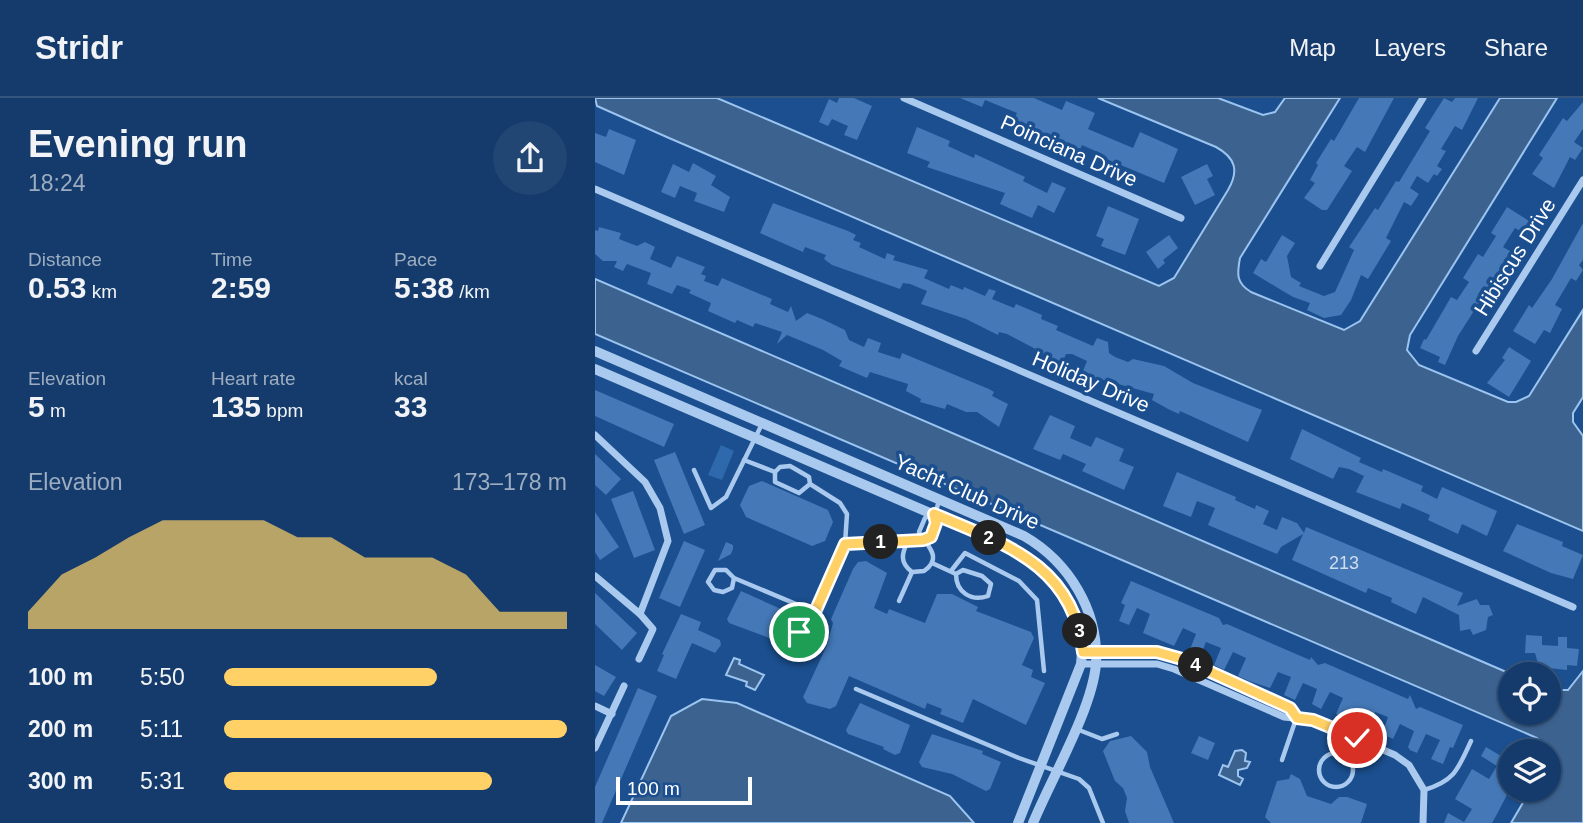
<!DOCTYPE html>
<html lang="en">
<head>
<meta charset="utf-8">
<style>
	body { margin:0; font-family:Arial,sans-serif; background:#214673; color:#f1f3f6; height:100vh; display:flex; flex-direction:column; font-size:26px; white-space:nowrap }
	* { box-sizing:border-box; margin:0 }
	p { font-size:23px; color:#9dadc1 }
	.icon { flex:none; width:38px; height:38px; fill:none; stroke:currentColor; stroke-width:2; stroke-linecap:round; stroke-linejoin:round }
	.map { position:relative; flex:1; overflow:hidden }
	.drawer { display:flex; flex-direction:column; background:#143b6b; width:595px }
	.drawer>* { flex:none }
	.tools { position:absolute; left:903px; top:564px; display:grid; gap:14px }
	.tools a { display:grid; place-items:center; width:63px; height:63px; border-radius:50%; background:#143b6b; box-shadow:0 2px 5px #0004,0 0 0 2px #33557e; font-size:35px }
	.scale { position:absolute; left:21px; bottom:18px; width:136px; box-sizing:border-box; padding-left:7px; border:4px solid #fff; border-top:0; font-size:19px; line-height:24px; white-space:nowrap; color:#fff; -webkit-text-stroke:5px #1b4f8f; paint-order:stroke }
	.pin { position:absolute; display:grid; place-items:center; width:60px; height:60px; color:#fff; margin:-30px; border:4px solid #fff; border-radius:50%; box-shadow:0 2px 7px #0007 }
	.km { position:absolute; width:35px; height:35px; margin:-18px; border-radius:50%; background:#222; color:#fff; font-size:19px; line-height:35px; text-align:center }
	.round { display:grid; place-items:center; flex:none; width:74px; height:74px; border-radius:37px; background:#214673 }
	.headline { display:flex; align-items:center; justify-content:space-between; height:119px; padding:0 28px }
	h1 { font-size:38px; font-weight:600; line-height:52px }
	.stats { display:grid; grid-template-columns:repeat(3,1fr); gap:10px; height:119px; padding:7px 28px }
	.stats div { display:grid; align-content:center }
	.stats b { font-size:30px; font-weight:600 }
	.stats small { font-size:19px; font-weight:400 }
	.stats p { font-size:19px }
	.chart { height:196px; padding:14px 28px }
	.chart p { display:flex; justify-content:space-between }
	.chart svg { width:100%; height:126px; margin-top:7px; fill:#ffd166; opacity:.7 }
	ul { padding:0 28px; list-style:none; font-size:23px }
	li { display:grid; grid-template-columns:112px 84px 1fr; align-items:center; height:52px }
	li i { height:18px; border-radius:9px; background:#ffd166 }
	header { display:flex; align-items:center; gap:42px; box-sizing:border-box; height:98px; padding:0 35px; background:#143b6b; border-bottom:2px solid #33557e }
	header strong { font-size:33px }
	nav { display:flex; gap:38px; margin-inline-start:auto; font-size:24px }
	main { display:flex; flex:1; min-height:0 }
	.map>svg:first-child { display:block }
	.green { fill:#2e69ad }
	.water { fill:#3c6290; stroke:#9cc4f0; stroke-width:2 }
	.building { fill:#4478b7 }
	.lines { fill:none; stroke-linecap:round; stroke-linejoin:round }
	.service { stroke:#a9c9ee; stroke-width:4.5 }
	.minor { stroke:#a9c9ee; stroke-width:7 }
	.tertiary { stroke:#a9c9ee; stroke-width:10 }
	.route-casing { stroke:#fff; stroke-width:14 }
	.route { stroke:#ffd166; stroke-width:9 }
	.labels { text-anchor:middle; stroke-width:7; stroke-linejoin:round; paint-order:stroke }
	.number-label { font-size:18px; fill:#d0dded }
	.street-label { font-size:21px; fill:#fff; stroke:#1b4f8f }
</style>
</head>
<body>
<header>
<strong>Stridr</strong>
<nav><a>Map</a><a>Layers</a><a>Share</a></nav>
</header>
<main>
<section class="drawer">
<div class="headline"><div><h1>Evening run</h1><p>18:24</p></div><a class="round"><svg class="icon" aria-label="share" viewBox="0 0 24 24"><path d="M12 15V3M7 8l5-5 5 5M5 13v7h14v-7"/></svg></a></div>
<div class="stats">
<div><p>Distance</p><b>0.53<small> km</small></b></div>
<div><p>Time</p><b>2:59</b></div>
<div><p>Pace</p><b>5:38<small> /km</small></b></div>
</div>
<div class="stats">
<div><p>Elevation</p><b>5<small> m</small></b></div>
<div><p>Heart rate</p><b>135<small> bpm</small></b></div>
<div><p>kcal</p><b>33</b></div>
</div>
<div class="chart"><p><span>Elevation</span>173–178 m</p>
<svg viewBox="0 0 160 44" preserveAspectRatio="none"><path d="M0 44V38L10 25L20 19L30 12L40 6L50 6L60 6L70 6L80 12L90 12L100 19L110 19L120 19L130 25L140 38L150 38L160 38V44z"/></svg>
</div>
<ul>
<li><b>100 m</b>5:50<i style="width:62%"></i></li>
<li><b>200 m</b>5:11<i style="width:100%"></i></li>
<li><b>300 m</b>5:31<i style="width:78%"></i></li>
</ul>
</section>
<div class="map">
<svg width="988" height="725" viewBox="0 0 988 725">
	<rect width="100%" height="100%" fill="#1b4f8f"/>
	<polygon class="green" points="126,347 139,353 127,382 113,377"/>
	<g class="water">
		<path d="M0 0H122L564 188 579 180 633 92C644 73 641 60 621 49L503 0H623L668 17 680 14 690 0H745L645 160C642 176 641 185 656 194L749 232 765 223 905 0H962L815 237 812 252 824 267 913 304H921L934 298 988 212V299L978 315V324L988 338V433L74 40 2 8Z"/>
		<polygon points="0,181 916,576 915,614 954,614 954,592 973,592 988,573 988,725 916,725 936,691 954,691 954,653 950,653 942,640 0,236"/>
		<polygon points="139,560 145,562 144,566 169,577 160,592 151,588 152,584 131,577"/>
		<polygon points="107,601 142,605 355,698 379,725 26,725 76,618"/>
		<polygon points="647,652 651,655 650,663 655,664 652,670 643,672 643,678 648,681 645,687 624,677 628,667 633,669 640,653"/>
	</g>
	<g class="building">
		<polygon points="244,0 259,0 277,8 262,42 249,37 253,28 237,21 233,28 224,24 234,1 242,5"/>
		<polygon points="365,0 439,0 467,12 471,3 500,15 493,31 538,50 545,34 583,51 569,85 504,58 505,55 487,47 485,52 418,23 422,15 390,2 387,9"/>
		<polygon points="764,0 799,0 770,54 762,49 749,68 757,73 732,112 727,112 709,100 720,85 715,82 723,67 721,65 736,41 739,43"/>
		<polygon points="849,0 857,4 860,0 883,0 867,32 860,28 846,51 851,53 842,68 847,71 842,78 839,76 833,85 822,78 815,90 824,96 816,108 809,104 791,140 796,143 773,181 766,177 756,202 746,217 729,220 712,212 715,205 698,199 658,175 666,161 671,164 687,137 700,145 692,158 696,179 706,185 704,188 729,198 740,194 759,152 754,149 780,110 783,112 801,83 804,84 835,33 830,30"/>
		<polygon points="988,4 988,31 979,44 988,50 980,62 975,59 959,90 937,76 948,60 944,57 968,20 972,23"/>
		<polygon points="322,29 355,43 353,48 379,60 380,56 430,79 428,83 452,95 457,84 471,90 459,115 443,107 437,120 405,106 410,95 332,69 335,64 312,55"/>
		<polygon points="14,31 41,42 29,77 0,64 0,35 11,39"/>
		<polygon points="98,65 121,78 116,87 135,99 129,114 99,103 102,95 85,88 80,100 66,94 78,66 94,74"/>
		<polygon points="612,66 618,78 612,81 620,97 600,107 586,79"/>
		<polygon points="178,105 253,133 261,137 258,142 266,145 264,149 290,161 292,155 300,158 298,162 333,172 329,180 354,191 356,187 368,192 369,189 390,198 394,191 401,193 397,201 419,210 421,206 447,217 446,221 463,228 461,232 498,248 502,240 513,244 514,255 520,259 533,264 538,261 569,268 598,285 667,312 653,344 585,313 584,316 573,311 557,302 559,296 498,279 488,273 492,263 477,256 471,256 467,265 412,236 404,234 403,237 371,221 326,206 332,193 315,186 308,185 305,191 237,167 229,161 231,157 210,149 208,154 165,135"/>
		<polygon points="513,108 544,121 530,157 506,148 509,141 501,138"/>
		<polygon points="912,109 939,126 932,137 920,130 908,149 920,156 913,166 910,164 863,238 850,267 843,264 845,259 825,250 829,241 831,242 856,199 862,202 874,184 868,180 883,156 888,159 901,138 896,135"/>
		<polygon points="988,125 988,162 984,167 988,172 981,183 976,180 960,207 967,211 955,235 949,232 940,246 918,233 934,207 937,210 957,181"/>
		<polygon points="4,129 26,135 24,141 42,148 50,144 60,149 55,161 76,170 82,158 110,169 106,176 111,178 109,183 123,188 127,180 177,201 175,206 193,214 196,208 201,223 212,215 227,221 250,232 254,242 269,249 273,240 286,245 283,254 305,261 307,255 394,291 399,294 397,298 413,306 404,329 382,314 371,314 352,306 350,311 325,304 326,301 311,293 313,286 275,274 272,280 244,268 247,263 228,252 192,237 182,246 187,234 160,225 158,229 142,222 140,225 113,213 116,205 94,195 96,192 82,187 77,196 52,186 56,175 32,166 28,173 19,169 22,163 8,163 0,156 0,132 3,133"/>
		<polygon points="574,137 583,150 568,162 570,165 563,171 551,154"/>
		<polygon points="914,249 936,263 914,299 892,285 910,262 907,260"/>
		<polygon points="0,292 79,326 69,349 0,318"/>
		<polygon points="455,317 480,328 475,340 496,349 501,339 529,351 524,363 539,369 529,392 487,373 491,366 468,356 465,362 438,351"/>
		<polygon points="707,331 766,360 764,364 787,374 788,371 828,388 826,393 842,401 847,389 902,413 892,438 867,426 863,436 833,422 835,417 807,405 805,411 761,394 769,378 754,371 744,369 738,381 695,361"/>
		<polygon points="80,354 110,427 89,436 59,362"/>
		<polygon points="0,356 26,381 11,397 0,387"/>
		<polygon points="582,374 641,399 640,402 660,411 661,407 674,413 668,426 682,432 687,419 702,425 709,435 711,429 868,495 862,508 882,501 885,507 894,507 898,517 893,519 891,532 878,537 875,531 865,533 864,517 828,499 821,516 796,504 797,500 773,490 771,495 697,462 708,436 686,449 682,456 613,427 620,410 602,403 596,419 568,408"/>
		<polygon points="167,383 233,412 238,424 230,443 217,448 151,419 145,407 154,388"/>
		<polygon points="38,393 60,452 39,460 16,401"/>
		<polygon points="0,414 24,449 5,462 0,454"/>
		<polygon points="922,426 968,444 967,448 988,457 978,481 956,475 908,453"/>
		<polygon points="89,443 110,452 85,509 64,500"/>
		<polygon points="131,444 138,447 138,451 136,456 123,463"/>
		<polygon points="271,463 292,475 279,510 292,516 294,511 330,525 342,496 357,496 383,509 381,513 436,534 439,540 427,567 438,572 436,579 450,585 431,627 378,601 368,625 345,616 347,611 332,605 330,611 254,578 241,608 235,611 212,605 208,599 232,547 238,525 236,521 258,471 263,464"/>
		<polygon points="536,483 624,520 628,527 632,526 715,562 716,559 723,567 730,565 813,601 815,597 821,611 825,609 868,627 858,650 855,649 848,666 836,661 845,642 831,636 822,655 815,652 813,649 819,633 805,626 798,641 787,636 793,619 780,614 772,630 741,616 748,600 735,594 726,611 717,606 722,591 708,585 700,602 689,597 696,579 683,574 675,590 654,583 643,578 651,560 638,554 629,572 619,567 626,550 611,544 605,559 594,554 601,536 588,530 579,548 548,535 555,516 542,510 534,527 524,523 530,507 526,505"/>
		<polygon points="146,493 197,516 185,544 134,525 132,521"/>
		<polygon points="0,495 42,535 27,552 0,526"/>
		<polygon points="86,516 106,524 103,532 125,542 126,547 120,555 97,545 81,581 62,573 69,557 67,556"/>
		<polygon points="931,537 947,538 947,547 963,548 963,539 972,539 972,550 984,551 982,568 972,567 972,572 944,569 940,555 930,555"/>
		<polygon points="0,567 21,579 9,598 0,593"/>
		<polygon points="43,590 62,598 7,725 0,725 0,689"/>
		<polygon points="265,605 315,627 305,655 300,657 288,651 289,649 253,636 251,632"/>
		<polygon points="337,636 388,653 387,656 406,664 395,691 391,693 357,676 327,669 324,664"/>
		<polygon points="536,638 552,654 555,669 579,725 534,725 530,713 532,700 528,690 520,683 508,653 515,643"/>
		<polygon points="604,638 620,645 613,662 596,655"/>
		<polygon points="891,649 906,658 908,654 915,658 915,691 901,718 897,725 849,725 853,715 869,724 877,711 860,701 877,671 894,681 902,668 886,658"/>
		<polygon points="696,676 705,681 712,698 736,706 744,699 752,699 772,706 766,725 676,725 670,719 682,683 694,681"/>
	</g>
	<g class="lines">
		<g class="service">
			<polyline points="149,362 180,374"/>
			<polygon points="195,368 214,379 215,386 204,395 180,384 180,374 185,369"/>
			<polyline points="99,372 116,410 131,399 167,326"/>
			<polyline points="215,386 245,405 252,416 250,446"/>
			<path d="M313 443C307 455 304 464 317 474L329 473C349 459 331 447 324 434L330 420 335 418"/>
			<path d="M337 465 361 476C361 494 376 504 393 498L396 486 387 478 368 472 361 476"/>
			<polyline points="356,473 370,455 424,483 442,502 449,573"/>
			<path d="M139 480 137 490 128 494 119 492 113 484 120 472H131L139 480 220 514 250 446 328 442 336 439C341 426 339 416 344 403"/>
			<polyline points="304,503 317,474"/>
			<path d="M220 514C236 527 232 554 210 557L201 544 210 523Z"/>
			<polyline points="261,591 424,660 484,681 494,690 508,725"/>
			<polyline points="484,632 507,641 522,636"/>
			<circle cx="741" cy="672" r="17"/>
			<polyline points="745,656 750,636"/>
			<polyline points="687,662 701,621"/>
			<path d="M829 692C860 683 863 671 876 643"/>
		</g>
		<g class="minor">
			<polyline points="309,0 586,120"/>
			<polyline points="0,91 978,509"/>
			<polyline points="725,168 828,0"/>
			<polyline points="881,253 988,82"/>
			<polyline points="0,337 50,384 65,410 73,443 45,516 0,478"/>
			<polyline points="488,554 562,554 587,560 695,610 702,620"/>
			<polyline points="44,561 58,531 45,516"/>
			<polyline points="486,566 562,566 579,571 689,619 718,622 800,657 814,667 829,692 828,725"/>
			<polyline points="0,608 17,616"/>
			<polyline points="0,650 29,588"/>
		</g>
		<g class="tertiary">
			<path d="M0 253 429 438C474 464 504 513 501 566 497 612 456 681 438 725"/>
			<path d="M0 271 386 437C441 462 494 496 486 566L423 725"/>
		</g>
	</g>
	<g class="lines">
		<g class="route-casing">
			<path id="route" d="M204 534 210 523 220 514 250 446 328 442 336 439 341 425 339 416C409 446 478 466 488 554H562L587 561 695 610 702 620 718 622 762 640"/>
		</g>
		<use href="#route" class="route"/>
	</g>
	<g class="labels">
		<g class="number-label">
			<text x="749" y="471">213</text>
		</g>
		<g class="street-label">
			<text transform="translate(474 53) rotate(24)" y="7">Poinciana Drive</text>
			<text transform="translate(920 159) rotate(-58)" y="7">Hibiscus Drive</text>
			<text transform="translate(496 284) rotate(23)" y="7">Holiday Drive</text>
			<text transform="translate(372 394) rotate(24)" y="7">Yacht Club Drive</text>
		</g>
	</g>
</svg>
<div class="tools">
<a><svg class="icon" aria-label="locate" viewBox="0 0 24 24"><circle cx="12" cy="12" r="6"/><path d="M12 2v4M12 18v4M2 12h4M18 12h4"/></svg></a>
<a><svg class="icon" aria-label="layers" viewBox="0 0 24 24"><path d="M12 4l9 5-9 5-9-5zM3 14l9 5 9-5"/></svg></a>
</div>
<div class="scale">100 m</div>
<div class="pin" style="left:204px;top:534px;background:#1e9e55"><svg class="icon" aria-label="arrive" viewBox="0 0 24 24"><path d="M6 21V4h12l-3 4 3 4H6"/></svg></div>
<div class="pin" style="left:762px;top:640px;background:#d93025"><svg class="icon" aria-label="check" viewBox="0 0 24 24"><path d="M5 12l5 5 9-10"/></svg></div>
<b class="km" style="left:286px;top:444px">1</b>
<b class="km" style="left:394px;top:440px">2</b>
<b class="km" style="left:485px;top:533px">3</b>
<b class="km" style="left:601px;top:567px">4</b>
</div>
</main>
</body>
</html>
